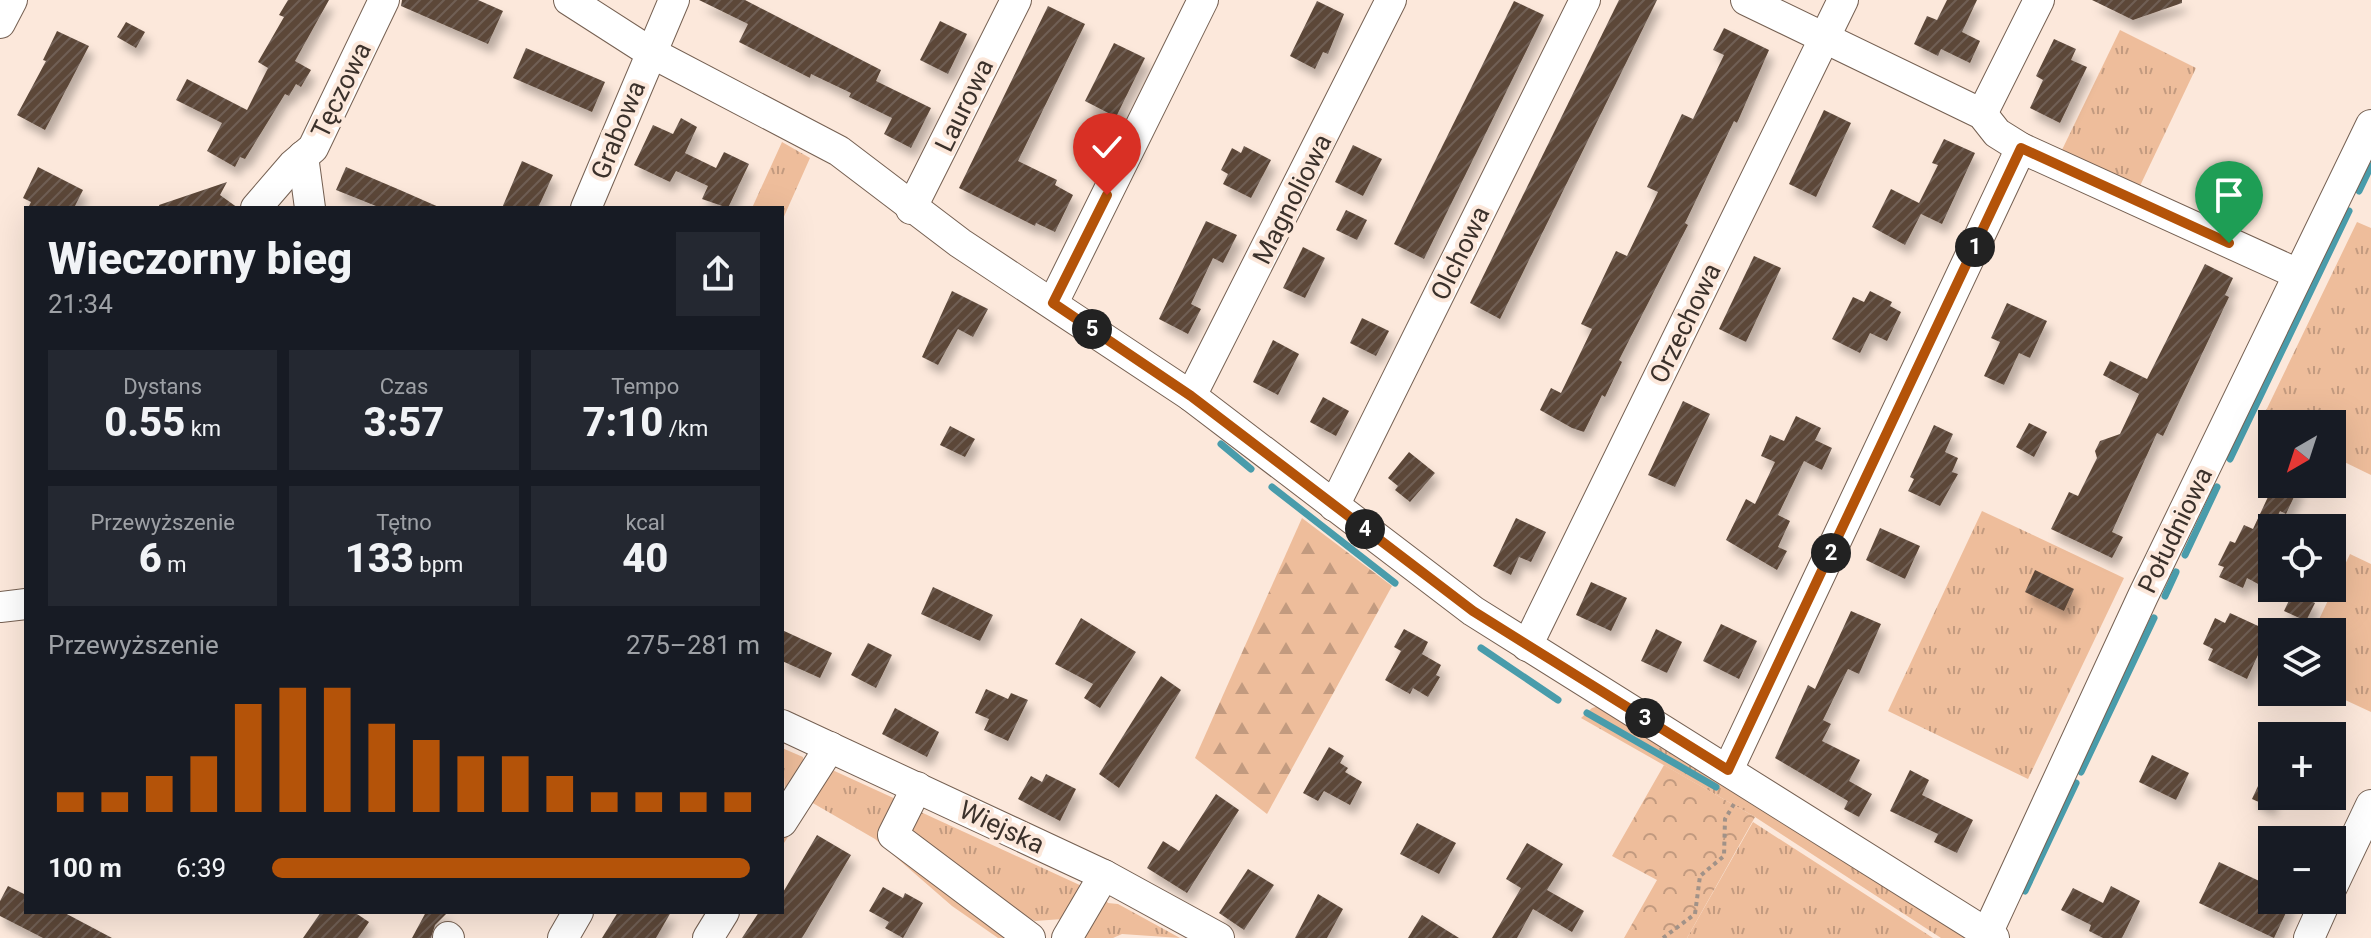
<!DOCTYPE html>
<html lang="pl">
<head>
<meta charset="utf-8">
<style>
	body { margin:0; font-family:Roboto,sans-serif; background:#242831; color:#f1f3f6; height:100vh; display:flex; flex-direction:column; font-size:30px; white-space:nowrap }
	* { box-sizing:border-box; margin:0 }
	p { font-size:26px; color:#9ea1a6 }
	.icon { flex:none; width:44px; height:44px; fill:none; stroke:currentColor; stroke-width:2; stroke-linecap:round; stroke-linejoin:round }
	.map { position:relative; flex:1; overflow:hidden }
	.sheet { position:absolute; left:24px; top:206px; width:760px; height:708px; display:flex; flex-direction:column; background:#171b24; border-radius:0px; box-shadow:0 8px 32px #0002 }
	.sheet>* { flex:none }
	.needle { width:52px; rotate:219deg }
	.controls { position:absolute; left:2258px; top:410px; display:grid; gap:16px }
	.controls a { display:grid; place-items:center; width:88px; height:88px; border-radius:0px; background:#171b24; box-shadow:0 8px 32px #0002; font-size:40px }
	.pin { position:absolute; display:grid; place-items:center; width:68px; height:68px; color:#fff; margin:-82px -34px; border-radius:50% 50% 50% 0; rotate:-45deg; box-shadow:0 0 8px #0007 }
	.pin .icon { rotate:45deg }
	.km { position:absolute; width:40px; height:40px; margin:-20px; border-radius:50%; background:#222; color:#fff; font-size:22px; line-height:40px; text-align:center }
	.round { display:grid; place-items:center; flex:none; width:84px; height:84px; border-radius:0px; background:#242831 }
	.headline { display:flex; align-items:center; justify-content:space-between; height:136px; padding:0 24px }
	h1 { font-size:44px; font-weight:800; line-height:60px }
	.stats { display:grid; grid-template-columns:repeat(3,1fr); gap:12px; height:136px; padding:8px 24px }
	.stats div { display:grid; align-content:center; border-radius:0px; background:#242831; text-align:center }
	.stats b { font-size:40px; font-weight:800 }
	.stats small { font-size:22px; font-weight:400 }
	.stats p { font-size:22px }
	.chart { height:224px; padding:16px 24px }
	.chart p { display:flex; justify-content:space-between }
	.chart svg { width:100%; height:144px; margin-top:8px; stroke:#b45309; stroke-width:6 }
	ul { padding:0 24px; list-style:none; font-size:26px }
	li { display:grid; grid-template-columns:128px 96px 1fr; align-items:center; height:60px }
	li i { height:20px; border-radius:10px; background:#b45309 }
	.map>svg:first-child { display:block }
	.grass { fill:url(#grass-tufts) }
	.forest { fill:url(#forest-firs) }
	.park { fill:url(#park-crowns) }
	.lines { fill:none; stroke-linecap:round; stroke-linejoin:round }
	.stream { stroke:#499cab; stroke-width:7 }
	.building { fill:url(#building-hatch); filter:url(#shadow) }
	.minor-casing { stroke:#756052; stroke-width:32 }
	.path { stroke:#a19288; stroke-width:4; stroke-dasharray:4 4; stroke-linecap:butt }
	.minor { stroke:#fff; stroke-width:30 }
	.route-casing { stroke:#fff; stroke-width:16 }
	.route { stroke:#b45309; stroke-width:10 }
	.labels { text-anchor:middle; stroke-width:8; stroke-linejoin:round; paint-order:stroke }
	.street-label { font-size:26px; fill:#3b312b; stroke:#fce8db }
</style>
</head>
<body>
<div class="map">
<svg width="2371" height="938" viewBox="0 0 2371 938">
	<defs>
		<pattern id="grass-tufts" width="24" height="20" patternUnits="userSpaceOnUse" patternTransform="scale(2)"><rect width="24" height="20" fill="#eebd9b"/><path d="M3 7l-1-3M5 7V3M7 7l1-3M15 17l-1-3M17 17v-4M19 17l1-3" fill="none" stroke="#c29a7f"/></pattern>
		<pattern id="forest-firs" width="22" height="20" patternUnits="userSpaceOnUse" patternTransform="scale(2)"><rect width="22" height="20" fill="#eebd9b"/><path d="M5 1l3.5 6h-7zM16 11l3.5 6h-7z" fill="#c29a7f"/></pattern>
		<pattern id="park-crowns" width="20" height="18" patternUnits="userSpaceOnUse" patternTransform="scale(2)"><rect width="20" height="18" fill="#eebd9b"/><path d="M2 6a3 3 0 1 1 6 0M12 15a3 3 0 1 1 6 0" fill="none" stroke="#c29a7f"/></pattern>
		<pattern id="building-hatch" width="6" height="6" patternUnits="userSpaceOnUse" patternTransform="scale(2)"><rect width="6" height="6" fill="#5b4739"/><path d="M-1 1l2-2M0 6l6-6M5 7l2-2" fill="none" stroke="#705f54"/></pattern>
		<filter id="shadow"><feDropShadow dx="5" dy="9" stdDeviation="4" flood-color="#0004"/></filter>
	</defs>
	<rect width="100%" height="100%" fill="#fce8db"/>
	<g class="grass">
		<polygon points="2120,30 2196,68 2139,188 2060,154"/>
		<polygon points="782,142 810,158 782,221 782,208 752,208"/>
		<polygon points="2357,222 2371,228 2371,475 2332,456 2332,424 2272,424 2272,427 2260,423"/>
		<polygon points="1982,511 2124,578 2028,779 1888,711"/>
		<polygon points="2350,554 2371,564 2371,712 2328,692 2332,692 2332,632 2313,632"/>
		<polygon points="1603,705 1963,932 1965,938 1941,938 1755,817 1581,718 1592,708"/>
		<polygon points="782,748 803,757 804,767 785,791"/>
		<polygon points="828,768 900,801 883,833 1001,928 1004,938 998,938 952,906 875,839 811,802 782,846 782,830"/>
		<polygon points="912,808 1084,887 1063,919 1035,921 1003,904 912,833"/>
		<polygon points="1753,822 1933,938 1687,938"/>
		<polygon points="1105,899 1108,903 1118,904 1180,938 1122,934 1113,938 1075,938"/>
	</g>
	<polygon class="forest" points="1302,518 1392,586 1267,814 1195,758"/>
	<polygon class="park" points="1664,765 1755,817 1687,938 1624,938 1657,880 1612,856"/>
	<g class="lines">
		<g class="stream">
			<polyline points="2359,191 2371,166"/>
			<polyline points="1221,444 1251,469"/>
			<polyline points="2230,459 2349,211"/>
			<polyline points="1272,487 1395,583"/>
			<polyline points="2185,555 2217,487"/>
			<polyline points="2165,596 2176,572"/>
			<polyline points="1481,648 1558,700"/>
			<polyline points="1587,713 1716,787"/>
			<polyline points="2081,772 2154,618"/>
			<polyline points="2025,891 2076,783"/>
		</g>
	</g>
	<g class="building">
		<polygon points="288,0 329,0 295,61 311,70 301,87 296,84 289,96 285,94 245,159 240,157 235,167 207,151 222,123 176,100 187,79 247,110 268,68 258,62 284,17 279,15"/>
		<polygon points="402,0 478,0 503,11 488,44 401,6"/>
		<polygon points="699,0 745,0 881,70 876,81 931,108 911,148 884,134 892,118 849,97 851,93 811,74 810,78 739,42 748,24"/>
		<polygon points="1619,0 1657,0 1500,319 1470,303"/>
		<polygon points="1947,0 1977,0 1962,32 1980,41 1970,63 1941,49 1938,56 1914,44 1927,16 1937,20"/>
		<polygon points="2092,0 2182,0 2182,3 2133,20"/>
		<polygon points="1317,1 1344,14 1328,54 1323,52 1315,69 1290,56"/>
		<polygon points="1514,1 1544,15 1424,259 1394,244"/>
		<polygon points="1048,6 1085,24 1018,161 1057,180 1055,185 1073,195 1055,232 1036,223 1035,226 959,188"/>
		<polygon points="940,21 967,34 948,74 920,60"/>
		<polygon points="126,22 145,32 136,48 117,37"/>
		<polygon points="1724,28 1769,50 1737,123 1734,121 1685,223 1688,225 1619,360 1622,362 1605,397 1602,395 1584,432 1572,428 1540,410 1551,388 1561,393 1592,329 1581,324 1616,251 1627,256 1658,192 1647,187 1682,114 1693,119 1724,55 1713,50"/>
		<polygon points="57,31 89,46 45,130 17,115 46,61 43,60"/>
		<polygon points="2054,39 2076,49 2071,60 2087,67 2060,123 2030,108 2043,80 2036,76"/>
		<polygon points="1114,43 1145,58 1116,117 1085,101"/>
		<polygon points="526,48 605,82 592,112 513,78"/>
		<polygon points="1824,110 1851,123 1816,197 1789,184"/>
		<polygon points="681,118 697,127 685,153 716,168 724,152 749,164 728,208 702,199 708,186 676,171 670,182 634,165 653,125 673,134"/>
		<polygon points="1944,139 1975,153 1942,224 1921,214 1905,245 1872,227 1891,189 1919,203 1938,165 1932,163"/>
		<polygon points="1353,145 1382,159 1363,196 1335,182"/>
		<polygon points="1244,146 1271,160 1251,198 1223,184 1228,174 1221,170 1232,148 1241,153"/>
		<polygon points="522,161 553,175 538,208 502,208"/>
		<polygon points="38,167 83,190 74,208 28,208 31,202 23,198"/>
		<polygon points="346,167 400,190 441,208 381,208 336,190"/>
		<polygon points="227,182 220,195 238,208 160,208 159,205"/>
		<polygon points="1346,210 1367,220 1357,240 1336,230"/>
		<polygon points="1206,221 1237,235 1223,263 1213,258 1191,304 1201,309 1188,334 1159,319"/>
		<polygon points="1303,247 1325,258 1305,298 1283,288"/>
		<polygon points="1754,256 1781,268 1746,342 1719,329"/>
		<polygon points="2205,264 2233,278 2225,295 2229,297 2163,436 2157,433 2112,532 2123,537 2112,558 2051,529 2069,492 2078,496 2097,458 2095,451 2100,441 2120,434 2139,394 2103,375 2110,361 2147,379"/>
		<polygon points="952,291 988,309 973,337 958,329 938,365 922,357"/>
		<polygon points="1870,291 1892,302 1890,306 1901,312 1887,341 1870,333 1860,353 1832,339 1853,297 1864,302"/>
		<polygon points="2007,303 2047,321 2030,358 2019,353 2004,385 1984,376 2000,342 1991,338"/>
		<polygon points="1362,318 1389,331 1376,356 1350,343"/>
		<polygon points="1273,340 1299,354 1278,395 1253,382"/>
		<polygon points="1323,397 1349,411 1336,436 1310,422"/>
		<polygon points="1683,401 1710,414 1675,487 1648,475"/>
		<polygon points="1796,416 1821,428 1815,440 1832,448 1822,470 1804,461 1778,515 1790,521 1778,547 1787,551 1777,570 1726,540 1746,499 1755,504 1775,462 1761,456 1770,435 1784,441"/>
		<polygon points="2029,423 2047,432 2034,457 2016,447"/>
		<polygon points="1934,425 1953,434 1945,452 1958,458 1952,472 1958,474 1940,506 1908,491 1914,479 1910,477"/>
		<polygon points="950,426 975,439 965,457 940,445"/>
		<polygon points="1409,452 1435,473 1410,502 1395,490 1398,486 1388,478"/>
		<polygon points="2274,484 2300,484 2286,514 2280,511 2259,555 2271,561 2260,585 2247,578 2243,588 2219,577 2224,567 2218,565 2230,541 2235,543 2244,525 2253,529"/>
		<polygon points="1516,518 1546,532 1531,562 1519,557 1511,575 1493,566"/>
		<polygon points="1880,528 1920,546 1905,579 1866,560"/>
		<polygon points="2035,570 2074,589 2064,611 2025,592"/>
		<polygon points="1591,582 1627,598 1611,631 1576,615"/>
		<polygon points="933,587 993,615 980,641 921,614"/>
		<polygon points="2293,592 2315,603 2306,621 2284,611"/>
		<polygon points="1851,611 1881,624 1859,674 1848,669 1823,720 1831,724 1822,741 1860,760 1849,781 1872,794 1859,817 1844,809 1848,801 1775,758 1808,685 1815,689"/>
		<polygon points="2230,613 2269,631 2247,679 2208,660 2213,649 2203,644 2215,618 2225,623"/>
		<polygon points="1081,618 1136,652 1100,708 1084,698 1093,684 1055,664"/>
		<polygon points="1721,624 1757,641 1739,679 1703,661"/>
		<polygon points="1404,629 1428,642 1422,654 1441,665 1436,675 1440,677 1428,697 1413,688 1410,694 1385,680 1401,651 1394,647"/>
		<polygon points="1656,629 1682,642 1667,673 1641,661"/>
		<polygon points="782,630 832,653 820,678 782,661"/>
		<polygon points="868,643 892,655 876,688 851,675"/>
		<polygon points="1161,676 1181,690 1119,788 1099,774"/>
		<polygon points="986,689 1008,699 1011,693 1028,700 1008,741 984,730 989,719 975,713"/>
		<polygon points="895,708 939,732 927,757 882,734"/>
		<polygon points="1329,747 1344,756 1340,763 1348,768 1345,772 1362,782 1350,805 1324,791 1318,801 1303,793"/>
		<polygon points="2152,755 2189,773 2176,800 2139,782"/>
		<polygon points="2272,756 2272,808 2252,799"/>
		<polygon points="1910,770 1929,780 1922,795 1973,820 1957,853 1934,842 1938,834 1890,811"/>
		<polygon points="1046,774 1076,789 1060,821 1018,799 1031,776 1042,782"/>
		<polygon points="1216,794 1239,810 1187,893 1147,868 1163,841 1179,851"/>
		<polygon points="1417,823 1456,843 1439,874 1400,854"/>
		<polygon points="817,835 851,855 802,938 742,938 759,912 782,912 782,894"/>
		<polygon points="1527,843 1563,864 1547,890 1584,911 1572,932 1533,909 1517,938 1492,938 1521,888 1506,879"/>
		<polygon points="2219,862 2272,887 2272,900 2292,900 2274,938 2199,903"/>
		<polygon points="1248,869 1274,885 1244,930 1219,913"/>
		<polygon points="8,886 26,895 26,912 63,912 112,938 43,938 0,916 0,901"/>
		<polygon points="2111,886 2140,901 2122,938 2103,938 2089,931 2091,925 2061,910 2073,888 2103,903"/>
		<polygon points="883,887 903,898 905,893 923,903 903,938 885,928 889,922 869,911"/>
		<polygon points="1318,894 1343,909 1327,938 1295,938"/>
		<polygon points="321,912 354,912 369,922 358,938 303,938"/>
		<polygon points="426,912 448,912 435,925 431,938 412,938"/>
		<polygon points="618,912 671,912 656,938 602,938"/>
		<polygon points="1422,915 1459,938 1408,938"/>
	</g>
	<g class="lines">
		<g class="minor-casing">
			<g id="minor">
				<polyline points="569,0 650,52 839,151 960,243 1191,396 1473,611 1994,938"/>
				<polyline points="1746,0 1982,114 1997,133 2021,148 2298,274"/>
				<polyline points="0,23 12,0"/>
				<polyline points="1982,114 2039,0"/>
				<polyline points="303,156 310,208"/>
				<polyline points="256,208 293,165 313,148 384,0"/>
				<polyline points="586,208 674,0"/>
				<polyline points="911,209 1016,0"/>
				<polyline points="1053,303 1203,0"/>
				<polyline points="1191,396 1391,0"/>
				<polyline points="1334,506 1585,0"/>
				<polyline points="0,607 26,604"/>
				<polyline points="1527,646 1843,0"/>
				<polyline points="782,725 1104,875 1219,938"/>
				<polyline points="1728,770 2021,148"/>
				<polyline points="917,787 893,835 1030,938"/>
				<polyline points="782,822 830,747"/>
				<polyline points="2332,887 2371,805"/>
				<polyline points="448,937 449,938"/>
				<polyline points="563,938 578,912"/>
				<polyline points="708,938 724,912"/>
				<polyline points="1067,938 1104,875"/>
				<polyline points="1985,938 2143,596 2371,125"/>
				<polyline points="2309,938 2326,900"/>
			</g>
		</g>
		<polyline class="path" points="1663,938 1695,914 1700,876 1724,856 1725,819 1734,804"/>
		<use href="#minor" class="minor"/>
	</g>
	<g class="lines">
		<g class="route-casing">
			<polyline id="route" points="1107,195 1053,303 1191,396 1473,611 1728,770 2021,148 2229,243"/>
		</g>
		<use href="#route" class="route"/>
	</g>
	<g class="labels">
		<g class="street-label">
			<text transform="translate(341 90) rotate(-64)" y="9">Tęczowa</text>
			<text transform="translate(964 105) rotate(-64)" y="9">Laurowa</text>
			<text transform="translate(618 130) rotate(-68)" y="9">Grabowa</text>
			<text transform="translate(1292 199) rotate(-63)" y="9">Magnoliowa</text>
			<text transform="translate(1460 253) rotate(-64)" y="9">Olchowa</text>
			<text transform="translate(1685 323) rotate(-64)" y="9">Orzechowa</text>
			<text transform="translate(2175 530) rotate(-64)" y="9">Południowa</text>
			<text transform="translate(1002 827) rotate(25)" y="9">Wiejska</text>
		</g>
	</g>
</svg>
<div class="controls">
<a><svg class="needle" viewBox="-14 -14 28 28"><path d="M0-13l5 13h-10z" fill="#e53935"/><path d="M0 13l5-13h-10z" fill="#9ea1a6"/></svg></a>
<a><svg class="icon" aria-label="locate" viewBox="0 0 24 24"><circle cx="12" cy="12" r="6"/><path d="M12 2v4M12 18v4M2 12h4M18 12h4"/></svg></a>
<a><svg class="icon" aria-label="layers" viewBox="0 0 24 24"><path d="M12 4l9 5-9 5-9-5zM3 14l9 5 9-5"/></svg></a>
<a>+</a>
<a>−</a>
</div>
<div class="pin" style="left:2229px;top:243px;background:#1e9e55"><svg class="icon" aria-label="arrive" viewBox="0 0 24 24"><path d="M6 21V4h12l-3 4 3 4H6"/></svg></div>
<div class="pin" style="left:1107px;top:195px;background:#d93025"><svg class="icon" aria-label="check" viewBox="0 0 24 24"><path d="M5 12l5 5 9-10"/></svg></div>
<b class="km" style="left:1975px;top:247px">1</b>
<b class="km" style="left:1831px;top:553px">2</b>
<b class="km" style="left:1645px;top:718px">3</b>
<b class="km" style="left:1365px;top:529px">4</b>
<b class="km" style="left:1092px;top:329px">5</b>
<section class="sheet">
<div class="headline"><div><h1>Wieczorny bieg</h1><p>21:34</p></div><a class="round"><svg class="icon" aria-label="share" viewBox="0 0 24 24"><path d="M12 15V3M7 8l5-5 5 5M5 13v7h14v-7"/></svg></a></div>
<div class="stats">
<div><p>Dystans</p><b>0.55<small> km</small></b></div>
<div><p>Czas</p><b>3:57</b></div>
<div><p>Tempo</p><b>7:10<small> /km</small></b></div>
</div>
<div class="stats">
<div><p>Przewyższenie</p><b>6<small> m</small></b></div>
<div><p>Tętno</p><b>133<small> bpm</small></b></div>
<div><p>kcal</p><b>40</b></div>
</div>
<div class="chart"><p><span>Przewyższenie</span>275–281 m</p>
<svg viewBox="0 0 160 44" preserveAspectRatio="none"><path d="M5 44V38M15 44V38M25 44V33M35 44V27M45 44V11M55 44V6M65 44V6M75 44V17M85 44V22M95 44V27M105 44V27M115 44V33M125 44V38M135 44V38M145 44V38M155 44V38"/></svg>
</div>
<ul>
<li><b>100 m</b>6:39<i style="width:98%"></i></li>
</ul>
</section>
</div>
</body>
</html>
